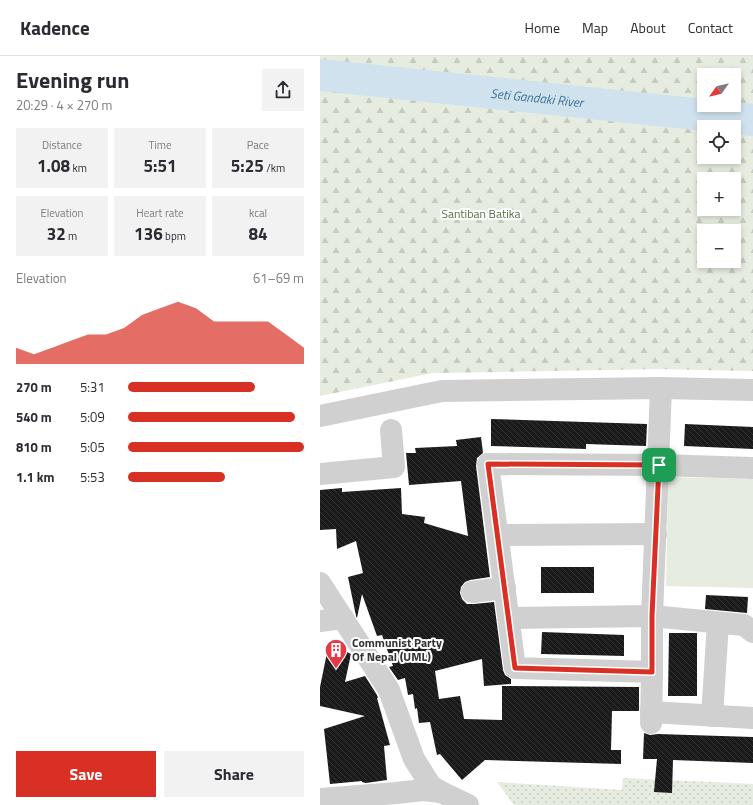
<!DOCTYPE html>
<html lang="en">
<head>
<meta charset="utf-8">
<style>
	body { margin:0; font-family:"Titillium Web",sans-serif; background:#f2f2f3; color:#2b2b33; height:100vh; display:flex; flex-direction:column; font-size:15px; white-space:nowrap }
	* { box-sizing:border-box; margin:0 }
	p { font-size:13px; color:#7c7c81 }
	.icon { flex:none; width:22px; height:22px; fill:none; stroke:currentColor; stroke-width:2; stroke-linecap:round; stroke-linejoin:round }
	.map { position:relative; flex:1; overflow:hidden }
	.panel { display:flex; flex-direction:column; background:#fff; width:320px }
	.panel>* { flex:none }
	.needle { width:26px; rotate:236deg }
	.tools { position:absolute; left:377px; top:12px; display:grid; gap:8px }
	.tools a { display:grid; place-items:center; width:44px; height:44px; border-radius:0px; background:#fff; box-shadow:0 2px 6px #0003; font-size:20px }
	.pin { position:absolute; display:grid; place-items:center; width:34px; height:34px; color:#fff; margin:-17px; border-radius:8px; box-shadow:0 2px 6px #0006 }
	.round { display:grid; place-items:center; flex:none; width:42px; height:42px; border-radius:0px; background:#f2f2f3 }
	.head { display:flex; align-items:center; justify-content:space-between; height:68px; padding:0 16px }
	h1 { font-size:22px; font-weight:700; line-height:30px }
	.stats { display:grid; grid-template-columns:repeat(3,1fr); gap:6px; height:68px; padding:4px 16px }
	.stats div { display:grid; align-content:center; border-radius:0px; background:#f2f2f3; text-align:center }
	.stats b { font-size:17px; font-weight:700 }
	.stats small { font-size:11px; font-weight:400 }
	.stats p { font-size:11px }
	.chart { height:112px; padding:8px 16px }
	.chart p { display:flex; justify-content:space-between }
	.chart svg { width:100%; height:72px; margin-top:4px; fill:#d93025; opacity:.7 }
	.cta { display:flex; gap:8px; margin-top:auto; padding:8px 16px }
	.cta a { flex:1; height:46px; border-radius:0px; background:#d93025; color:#fff; font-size:16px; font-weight:700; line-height:46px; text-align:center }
	.cta a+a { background:#f2f2f3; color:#2b2b33 }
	ul { padding:0 16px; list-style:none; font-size:13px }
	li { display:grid; grid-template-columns:64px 48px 1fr; align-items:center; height:30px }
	li i { height:10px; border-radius:5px; background:#d93025 }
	header { display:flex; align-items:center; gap:24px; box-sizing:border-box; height:56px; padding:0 20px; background:#fff; border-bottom:1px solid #e1e1e2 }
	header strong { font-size:19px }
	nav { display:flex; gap:22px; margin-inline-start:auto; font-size:14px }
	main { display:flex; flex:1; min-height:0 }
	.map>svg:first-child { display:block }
	.grass { fill:url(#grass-dots) }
	.forest { fill:url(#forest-firs); fill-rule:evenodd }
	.park { fill:#e6ecdf }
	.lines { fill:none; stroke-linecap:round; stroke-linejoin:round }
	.river { stroke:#cfe2ee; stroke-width:32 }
	.building { fill:url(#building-back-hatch) }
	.minor { stroke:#d0d0d0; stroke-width:22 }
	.route-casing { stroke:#fff; stroke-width:8 }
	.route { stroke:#d93025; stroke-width:5 }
	.labels { text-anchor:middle; stroke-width:4; stroke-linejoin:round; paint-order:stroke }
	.park-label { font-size:12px; fill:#56703f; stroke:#fff }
	.poi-label { font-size:12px; font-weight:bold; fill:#333; stroke:#fff; text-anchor:start }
	.water-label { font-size:13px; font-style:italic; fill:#3f7597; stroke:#fff }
</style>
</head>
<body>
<header>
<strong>Kadence</strong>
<nav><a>Home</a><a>Map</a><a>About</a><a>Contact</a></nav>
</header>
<main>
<section class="panel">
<div class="head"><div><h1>Evening run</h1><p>20:29 · 4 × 270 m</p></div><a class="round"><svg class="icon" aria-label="share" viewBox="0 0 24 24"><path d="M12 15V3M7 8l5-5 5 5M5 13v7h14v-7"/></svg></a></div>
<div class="stats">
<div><p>Distance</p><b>1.08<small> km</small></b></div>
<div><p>Time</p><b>5:51</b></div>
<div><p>Pace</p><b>5:25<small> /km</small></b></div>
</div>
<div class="stats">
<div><p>Elevation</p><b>32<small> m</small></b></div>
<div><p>Heart rate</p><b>136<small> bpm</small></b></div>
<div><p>kcal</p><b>84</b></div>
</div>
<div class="chart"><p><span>Elevation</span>61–69 m</p>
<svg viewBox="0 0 160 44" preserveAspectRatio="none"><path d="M0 44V34L10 38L20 34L30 30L40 26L50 26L60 22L70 14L80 10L90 6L100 10L110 18L120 18L130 18L140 18L150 26L160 34V44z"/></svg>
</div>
<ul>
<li><b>270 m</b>5:31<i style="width:72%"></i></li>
<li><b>540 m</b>5:09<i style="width:95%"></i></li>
<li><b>810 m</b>5:05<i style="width:100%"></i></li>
<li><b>1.1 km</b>5:53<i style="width:55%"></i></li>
</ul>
<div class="cta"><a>Save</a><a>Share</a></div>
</section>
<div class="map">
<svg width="433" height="749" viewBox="0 0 433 749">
	<defs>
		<pattern id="grass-dots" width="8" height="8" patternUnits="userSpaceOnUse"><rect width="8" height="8" fill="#e6ecdf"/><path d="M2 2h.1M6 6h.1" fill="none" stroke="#c6cbc0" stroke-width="1.8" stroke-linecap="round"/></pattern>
		<pattern id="forest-firs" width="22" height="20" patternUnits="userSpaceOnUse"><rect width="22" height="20" fill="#e6ecdf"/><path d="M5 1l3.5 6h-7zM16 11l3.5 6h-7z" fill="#c6cbc0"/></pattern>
		<pattern id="building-back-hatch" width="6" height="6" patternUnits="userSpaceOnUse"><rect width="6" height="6" fill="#1a1a1a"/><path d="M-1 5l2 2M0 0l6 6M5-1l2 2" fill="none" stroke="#333"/></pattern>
	</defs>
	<rect width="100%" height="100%" fill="#fff"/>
	<polygon class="grass" points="303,722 433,728 433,749 194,749 177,726 302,734"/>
	<path class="forest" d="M0 0H433V315L338 313 113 317 0 340ZM384 19H414V49H384ZM384 71H414V101H384ZM384 123H414V153H384ZM384 175H414V205H384Z"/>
	<polygon class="park" points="348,421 433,423 433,532 346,530"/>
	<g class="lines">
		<path class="river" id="s1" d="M0 19 433 64"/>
	</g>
	<g class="building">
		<polygon points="171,363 327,368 326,390 266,388 266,393 171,390"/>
		<polygon points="365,368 433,371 433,393 364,390"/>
		<polygon points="161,381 163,397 157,402 156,410 170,521 150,524 145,526 141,531 140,537 142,543 147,548 154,548 174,546 183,614 185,619 191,623 191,628 164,630 162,603 115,615 119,643 140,640 144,663 182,664 182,630 319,631 319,655 292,655 291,694 301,694 301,708 165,704 142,724 120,698 117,699 110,666 99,667 97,652 95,653 93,638 88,639 85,622 78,624 69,611 73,610 62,579 57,580 42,538 37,562 36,560 28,521 43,517 36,485 17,493 16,473 0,474 0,434 22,432 22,436 81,432 82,458 105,461 104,467 148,480 141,425 89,429 86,397 96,397 95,392 137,390 136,384"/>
		<rect x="221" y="511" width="53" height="26"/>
		<polygon points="386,539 428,541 427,557 385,553"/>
		<polygon points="222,576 304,579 304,600 221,598"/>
		<polygon points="349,577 377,577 377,640 348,640"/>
		<polygon points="9,587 31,598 25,626 45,620 57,639 58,642 57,642 70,689 64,690 67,724 46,727 42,726 42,725 10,728 4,673 45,660 0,650 0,631"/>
		<polygon points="324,677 330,679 338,678 433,681 433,707 353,704 352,737 334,736 337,703 323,703"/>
	</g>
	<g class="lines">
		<g class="minor">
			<polyline points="0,360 122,335 341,332 433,334"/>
			<polyline points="0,418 74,411 71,374"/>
			<polyline points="178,479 336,478"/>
			<polyline points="0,527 69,634 94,703 111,730 121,736 148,749"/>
			<polyline points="152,536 185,532"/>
			<polyline points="189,562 332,560 424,569 433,576"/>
			<polyline points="0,565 23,562"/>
			<polyline points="332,616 195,612 168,408 339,409 433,412"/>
			<polyline points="331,656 433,662"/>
			<polyline points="392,660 398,567"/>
			<polyline points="331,667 332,616 332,560 341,332"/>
			<polyline points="0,743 76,737 103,734 121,736"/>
		</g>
	</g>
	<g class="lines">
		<g class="route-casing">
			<polygon id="route" points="168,408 339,409 332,560 332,616 195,612"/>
		</g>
		<use href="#route" class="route"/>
	</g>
	<defs>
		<g id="building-pin" transform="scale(1.15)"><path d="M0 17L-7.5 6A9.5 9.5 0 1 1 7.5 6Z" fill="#e63946" stroke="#fff"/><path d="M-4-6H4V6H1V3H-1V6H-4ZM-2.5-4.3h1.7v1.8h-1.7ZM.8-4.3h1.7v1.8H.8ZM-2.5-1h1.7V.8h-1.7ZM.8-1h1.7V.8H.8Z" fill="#fff"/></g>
	</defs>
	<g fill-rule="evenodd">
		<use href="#building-pin" x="16" y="594"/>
	</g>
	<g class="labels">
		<g class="park-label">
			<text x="161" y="162">Santiban Batika</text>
		</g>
		<g class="poi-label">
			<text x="32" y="591">Communist Party<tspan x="32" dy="14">Of Nepal (UML)</tspan></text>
		</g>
		<g class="water-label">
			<text dy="5" stroke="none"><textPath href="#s1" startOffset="218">Seti Gandaki River</textPath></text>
		</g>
	</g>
</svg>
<div class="tools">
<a><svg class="needle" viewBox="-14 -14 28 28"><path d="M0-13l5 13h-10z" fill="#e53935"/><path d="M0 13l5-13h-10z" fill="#7c7c81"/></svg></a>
<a><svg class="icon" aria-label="locate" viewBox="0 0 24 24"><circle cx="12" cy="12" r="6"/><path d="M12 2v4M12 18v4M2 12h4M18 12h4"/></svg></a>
<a>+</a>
<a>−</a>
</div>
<div class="pin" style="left:339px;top:409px;background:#1e9e55"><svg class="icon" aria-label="arrive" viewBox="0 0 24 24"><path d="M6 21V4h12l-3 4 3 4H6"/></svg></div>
</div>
</main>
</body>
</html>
